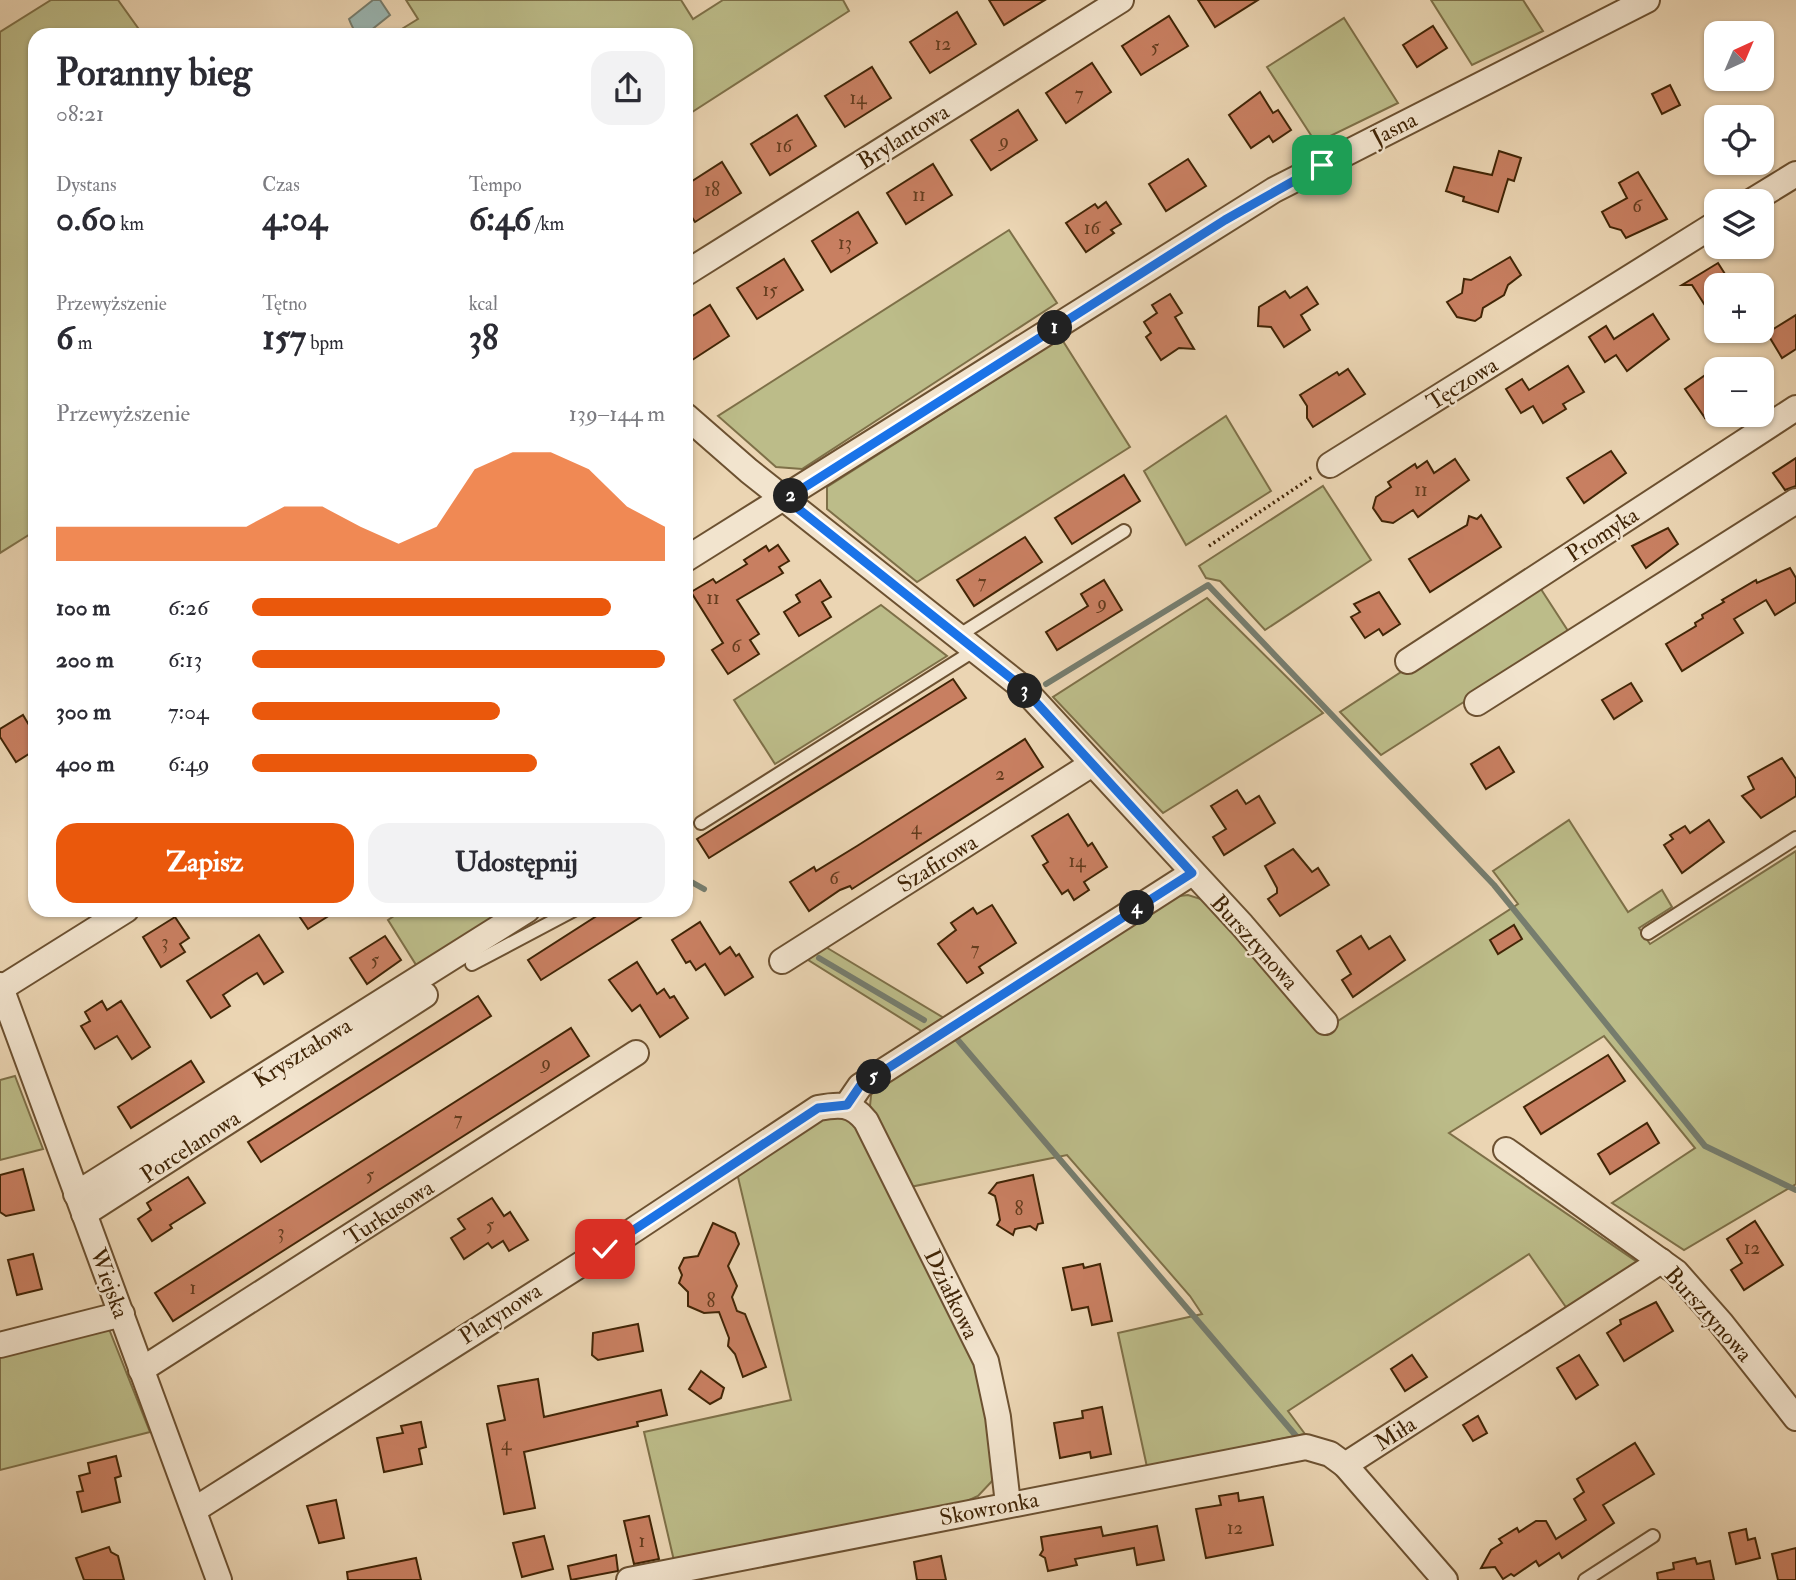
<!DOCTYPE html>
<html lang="pl">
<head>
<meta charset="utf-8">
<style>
	body { margin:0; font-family:"IM FELL Double Pica",serif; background:#f2f2f3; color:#2b2b33; height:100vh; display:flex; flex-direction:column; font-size:26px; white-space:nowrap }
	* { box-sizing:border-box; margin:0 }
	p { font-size:23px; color:#7c7c81 }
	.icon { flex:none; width:38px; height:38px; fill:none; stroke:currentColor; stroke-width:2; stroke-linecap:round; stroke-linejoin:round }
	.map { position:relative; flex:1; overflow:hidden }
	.sheet { position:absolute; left:28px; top:28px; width:665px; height:889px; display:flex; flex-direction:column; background:#fff; border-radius:21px; box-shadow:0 2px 5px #0004 }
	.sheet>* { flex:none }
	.needle { width:46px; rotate:44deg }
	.fabs { position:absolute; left:1704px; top:21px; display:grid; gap:14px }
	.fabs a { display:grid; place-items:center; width:70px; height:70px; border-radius:14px; background:#fff; box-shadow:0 2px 5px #0004; font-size:35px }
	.pin { position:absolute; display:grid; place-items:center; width:60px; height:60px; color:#fff; margin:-30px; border-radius:14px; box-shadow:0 4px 10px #0006 }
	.km { position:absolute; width:35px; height:35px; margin:-18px; border-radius:50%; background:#222; color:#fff; font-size:19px; line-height:35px; text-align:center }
	.round { display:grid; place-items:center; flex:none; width:74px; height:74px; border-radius:21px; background:#f2f2f3 }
	.summary { display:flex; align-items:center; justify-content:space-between; height:119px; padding:0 28px }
	h1 { font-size:38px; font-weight:700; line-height:52px }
	.figures { display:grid; grid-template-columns:repeat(3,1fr); gap:10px; height:119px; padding:7px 28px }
	.figures div { display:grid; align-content:center }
	.figures b { font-size:35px; font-weight:700 }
	.figures small { font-size:19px; font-weight:400 }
	.figures p { font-size:19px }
	.chart { height:196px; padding:14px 28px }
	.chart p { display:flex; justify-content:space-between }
	.chart svg { width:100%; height:126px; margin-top:7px; fill:#ea580c; opacity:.7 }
	.cta { display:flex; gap:14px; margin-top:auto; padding:14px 28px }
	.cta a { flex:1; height:80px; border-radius:21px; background:#ea580c; color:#fff; font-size:28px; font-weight:700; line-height:80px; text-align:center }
	.cta a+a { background:#f2f2f3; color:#2b2b33 }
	ul { padding:0 28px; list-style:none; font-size:23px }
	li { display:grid; grid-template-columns:112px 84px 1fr; align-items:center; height:52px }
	li i { height:18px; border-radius:9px; background:#ea580c }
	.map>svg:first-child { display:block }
	.green { fill:#bcbc89; stroke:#7e7048; stroke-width:2 }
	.water { fill:#9ab7b4; stroke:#767d6e; stroke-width:2 }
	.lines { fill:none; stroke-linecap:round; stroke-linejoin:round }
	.stream { stroke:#767d6e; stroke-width:6 }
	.building { fill:#c87f61; stroke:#412506; stroke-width:2 }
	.lane-casing { stroke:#6c5131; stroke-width:16 }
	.street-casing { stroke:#6c5131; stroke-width:28 }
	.path { stroke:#412506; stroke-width:3.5; stroke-dasharray:2 3.5; stroke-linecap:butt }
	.lane { stroke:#f2e4ce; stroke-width:12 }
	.street { stroke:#f2e4ce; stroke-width:24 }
	.route-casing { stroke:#fff; stroke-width:14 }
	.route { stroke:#1a73e8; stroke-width:9 }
	.labels { text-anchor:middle; stroke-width:5; stroke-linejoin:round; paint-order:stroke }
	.number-label { font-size:19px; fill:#633c1d }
	.street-label { font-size:23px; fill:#412506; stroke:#f2e4ce }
</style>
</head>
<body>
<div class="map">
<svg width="1796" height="1580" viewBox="0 0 1796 1580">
	<rect width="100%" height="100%" fill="#ebd5b3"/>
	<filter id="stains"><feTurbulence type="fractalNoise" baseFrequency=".00286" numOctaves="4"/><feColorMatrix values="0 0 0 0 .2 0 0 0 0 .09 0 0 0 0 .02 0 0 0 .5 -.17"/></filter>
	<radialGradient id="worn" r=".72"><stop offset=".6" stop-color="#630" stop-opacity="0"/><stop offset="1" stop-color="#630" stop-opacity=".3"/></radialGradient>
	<g class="green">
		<polygon points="51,0 118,0 143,35 35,35 35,531 0,553 0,32"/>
		<polygon points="406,0 681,0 693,19 723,0 843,0 849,11 686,116 686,35 392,35 418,19"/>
		<polygon points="1431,0 1523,0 1543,31 1472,65"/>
		<polygon points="1344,18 1398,103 1316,143 1267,67"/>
		<polygon points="1009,230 1057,303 802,469 776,467 718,416"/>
		<polygon points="1061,338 1130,447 917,582 827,509 827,487"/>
		<polygon points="1226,416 1271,491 1186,545 1144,471"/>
		<polygon points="1323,486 1371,560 1265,630 1220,581 1206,578 1199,566"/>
		<polygon points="1537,583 1570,634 1381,755 1340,712"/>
		<polygon points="1207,598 1323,713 1163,813 1053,697"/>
		<polygon points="881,605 947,656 775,764 734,700"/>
		<polygon points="1569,820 1628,912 1662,890 1672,907 1639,928 1650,944 1796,851 1796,1184 1684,1250 1612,1203 1695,1148 1604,1036 1449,1133 1643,1266 1570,1313 1529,1254 1288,1411 1305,1434 1147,1467 1118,1333 1202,1314 1190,1296 1067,1155 910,1187 870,1106 872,1086 1171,897 1188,895 1204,900 1321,1032 1518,904 1493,871"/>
		<polygon points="403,910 510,910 418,968 388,920"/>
		<polygon points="824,946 944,1018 923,1032 805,958"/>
		<polygon points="15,1076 43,1149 0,1160 0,1080"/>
		<polygon points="851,1116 973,1358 994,1457 994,1479 978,1496 954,1507 675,1565 644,1432 791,1400 737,1173 820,1118"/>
		<polygon points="107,1324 150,1432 0,1470 0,1351"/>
	</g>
	<path class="water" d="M373 0H380L390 15 365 35C355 35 352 27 349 19Z"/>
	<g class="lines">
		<g class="stream">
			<polyline points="1046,684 1208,585 1494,885 1705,1146 1796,1190"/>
			<polyline points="686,879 704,889"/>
			<polyline points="819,958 924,1020"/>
			<polyline points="957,1039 1297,1437"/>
		</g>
	</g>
	<g class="building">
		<polygon points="989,0 1045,0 1004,25"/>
		<polygon points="1198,0 1258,0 1215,27"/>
		<polygon points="957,12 976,44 930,73 910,42"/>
		<polygon points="1169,16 1188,46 1141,75 1122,46"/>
		<polygon points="1433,26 1447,48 1417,67 1403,45"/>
		<polygon points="1092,63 1111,92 1066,123 1046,93"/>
		<polygon points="872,67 891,98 845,127 825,96"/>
		<polygon points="1670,85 1680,105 1662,114 1652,94"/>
		<polygon points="1260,92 1273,113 1278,110 1291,130 1273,142 1269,136 1251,148 1229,115"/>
		<polygon points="1018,110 1037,140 991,170 971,140"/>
		<polygon points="797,115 816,146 770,175 751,144"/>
		<polygon points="1499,151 1521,158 1514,181 1508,179 1498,212 1463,201 1464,197 1446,191 1454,167 1492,175"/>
		<polygon points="1188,159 1206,186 1166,211 1149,184"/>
		<polygon points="722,162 741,193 695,222 686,208 686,185"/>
		<polygon points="933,164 952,195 906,224 887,193"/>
		<polygon points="1638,172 1667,219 1626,238 1621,230 1610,227 1602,212 1627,198 1619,183"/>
		<polygon points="1106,202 1121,224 1111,230 1114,233 1086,252 1066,223 1095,204 1098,208"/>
		<polygon points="858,212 877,243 831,272 812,241"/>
		<polygon points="1510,257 1521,275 1508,285 1504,295 1483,308 1481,317 1475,321 1457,317 1447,302 1462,293 1464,279 1471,280"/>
		<polygon points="784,259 803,290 757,319 737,288"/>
		<polygon points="1718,263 1732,285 1717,285 1717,301 1706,307 1692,285 1682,285"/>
		<polygon points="1307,287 1318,304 1301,315 1310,330 1284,347 1271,327 1258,326 1259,307 1285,291 1290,298"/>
		<polygon points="1170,294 1182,313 1175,317 1194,349 1179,348 1161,360 1146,337 1151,333 1144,322 1157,313 1152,305"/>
		<polygon points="710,305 729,336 686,364 686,320"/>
		<polygon points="1653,314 1669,339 1627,371 1616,355 1605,362 1589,337 1606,326 1614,339"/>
		<polygon points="1796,315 1796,349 1782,358 1767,333"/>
		<polygon points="1568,366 1584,392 1563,404 1566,409 1543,423 1533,406 1521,413 1506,389 1522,379 1529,390"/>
		<polygon points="1717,367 1717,409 1705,418 1685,389"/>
		<polygon points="1348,369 1365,394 1313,427 1307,418 1307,406 1300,395 1337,372 1339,375"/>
		<polygon points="1611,451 1626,473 1584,503 1567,478"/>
		<polygon points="1796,458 1796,486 1785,490 1773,473"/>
		<polygon points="1455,459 1469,480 1418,517 1413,510 1393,523 1382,521 1373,508 1376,497 1391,487 1388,482 1415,464 1417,468 1427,461 1434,473"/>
		<polygon points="1124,475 1140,501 1072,544 1055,518"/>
		<polygon points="1481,515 1501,547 1430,592 1409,559 1467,525 1469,516 1477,519"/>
		<polygon points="1668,528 1678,544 1646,568 1632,546"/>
		<polygon points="1025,537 1042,562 974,606 957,580"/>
		<polygon points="778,545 789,561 779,567 783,573 737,600 759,634 750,640 759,654 728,674 712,650 723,643 691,592 713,579 716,583 747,564 744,560 766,546 769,551"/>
		<polygon points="1790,568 1796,578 1796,602 1775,615 1766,600 1734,619 1743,633 1682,671 1666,644 1696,626 1695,623 1703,618 1702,615 1724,602 1722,600 1756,580 1757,583"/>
		<polygon points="820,580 831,597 822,602 831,617 799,636 784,612 800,602 796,595"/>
		<polygon points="1104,580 1122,610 1057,650 1046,632 1088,606 1081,594"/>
		<polygon points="1379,592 1400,624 1383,635 1379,629 1365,638 1351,617 1360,612 1354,604"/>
		<polygon points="953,679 966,698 709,858 697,839"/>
		<polygon points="1631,683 1642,701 1614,719 1602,700"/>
		<polygon points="23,715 35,735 35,750 16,762 0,737 0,729"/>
		<polygon points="1025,739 1043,767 852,889 850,886 840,890 809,911 790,882 814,867 816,871 857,846"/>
		<polygon points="1499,747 1514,772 1486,789 1471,764"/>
		<polygon points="1782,758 1796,779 1796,796 1761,818 1742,796 1754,789 1748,777"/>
		<polygon points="1237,790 1246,804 1259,796 1275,823 1224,855 1213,837 1226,829 1211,806"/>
		<polygon points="1068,814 1088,846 1092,843 1107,867 1084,882 1089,890 1074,900 1068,890 1062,894 1043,865 1048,862 1032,836"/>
		<polygon points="1709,820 1724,842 1682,873 1664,845 1673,839 1670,835 1685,826 1690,833"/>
		<polygon points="1293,849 1312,872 1318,868 1329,885 1280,916 1268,899 1277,893 1277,888 1265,866"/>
		<polygon points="992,905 1016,943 979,967 983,973 967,983 938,944 956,930 951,923 973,908 977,914"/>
		<polygon points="295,910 338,910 308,929"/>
		<polygon points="606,910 652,910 541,980 528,960"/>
		<polygon points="175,917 189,938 180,944 185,952 161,967 143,937"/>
		<polygon points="700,922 720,954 730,947 736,956 739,954 753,977 725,995 705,964 696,970 690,961 686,963 672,940"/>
		<polygon points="1514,925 1522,939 1498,954 1490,940"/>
		<polygon points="259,935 283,972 264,984 257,973 247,979 223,995 230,1006 211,1018 187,981"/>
		<polygon points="385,936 401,960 367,984 350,958"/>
		<polygon points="1361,936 1369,949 1390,936 1405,960 1353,997 1342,980 1351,974 1337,951"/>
		<polygon points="637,962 657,994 664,989 670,998 674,996 688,1018 660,1037 640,1005 632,1011 609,980"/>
		<polygon points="478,996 491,1016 261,1162 248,1142"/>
		<polygon points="102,1001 107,1010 121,1001 150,1047 132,1059 117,1036 95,1049 81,1026 90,1021 85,1012"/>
		<polygon points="571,1028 589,1056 173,1321 155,1293"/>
		<polygon points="1608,1055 1625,1081 1541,1134 1524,1107"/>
		<polygon points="191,1061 204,1082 131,1128 118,1107"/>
		<polygon points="1647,1123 1659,1143 1610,1174 1598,1154"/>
		<polygon points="23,1169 34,1210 6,1216 0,1212 0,1175"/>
		<polygon points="1033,1175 1043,1223 1038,1224 1036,1230 1030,1226 1015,1229 1013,1235 997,1225 1000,1220 997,1204 995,1196 989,1193 997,1183"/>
		<polygon points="188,1177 205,1203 170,1225 172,1228 152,1241 138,1219 151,1210 147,1203"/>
		<polygon points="492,1198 504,1216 510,1212 528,1240 509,1251 503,1241 492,1248 488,1243 464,1259 451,1238 465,1229 458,1219"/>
		<polygon points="1755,1221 1783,1265 1744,1290 1731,1270 1742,1263 1727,1239"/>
		<polygon points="713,1223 735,1233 739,1244 728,1266 737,1286 732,1297 737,1311 745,1314 766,1367 743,1377 735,1354 728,1346 729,1338 719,1312 704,1313 688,1306 688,1292 679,1283 682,1275 679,1268 684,1258 698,1256"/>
		<polygon points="33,1254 42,1289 17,1295 8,1260"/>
		<polygon points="1083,1264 1084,1268 1100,1264 1112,1321 1092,1325 1088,1307 1072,1310 1063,1268"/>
		<polygon points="1656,1302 1673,1331 1624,1361 1607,1333 1621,1324 1620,1320"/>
		<polygon points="638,1324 643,1351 598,1360 592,1355 593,1333"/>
		<polygon points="1412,1355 1427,1377 1405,1391 1391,1369"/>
		<polygon points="1579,1355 1598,1385 1576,1399 1557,1368"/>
		<polygon points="701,1371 724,1388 721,1398 710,1404 689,1389"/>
		<polygon points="538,1379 544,1417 661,1390 667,1415 637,1422 638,1426 524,1452 535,1508 504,1514 487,1424 505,1420 498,1386"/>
		<polygon points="1102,1407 1111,1454 1091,1458 1090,1452 1060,1458 1054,1423 1083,1418 1082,1411"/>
		<polygon points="1478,1416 1487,1433 1473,1441 1463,1425"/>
		<polygon points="421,1422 426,1447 419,1449 422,1464 384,1472 377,1438 403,1433 401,1426"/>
		<polygon points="1635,1443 1654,1474 1603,1505 1614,1523 1562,1558 1559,1553 1539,1566 1536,1561 1514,1576 1511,1574 1503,1579 1495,1567 1481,1568 1491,1550 1502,1543 1499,1539 1517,1528 1519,1532 1536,1521 1546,1521 1556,1539 1586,1520 1574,1499 1584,1492 1577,1479"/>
		<polygon points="116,1456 121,1476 115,1478 120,1502 82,1512 77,1492 83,1491 79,1476 90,1473 88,1463"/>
		<polygon points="1238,1493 1239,1501 1263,1497 1273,1545 1206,1558 1196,1509 1221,1505 1219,1496"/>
		<polygon points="336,1500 344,1538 319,1543 307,1506"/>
		<polygon points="649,1516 659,1559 634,1564 624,1521"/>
		<polygon points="1157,1526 1164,1560 1137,1565 1134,1548 1075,1559 1077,1565 1048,1571 1045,1558 1040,1555 1043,1550 1041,1537 1101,1527 1103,1536"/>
		<polygon points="1746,1529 1748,1540 1755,1538 1760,1558 1736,1564 1729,1533"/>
		<polygon points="544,1536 553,1569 522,1577 513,1543"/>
		<polygon points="109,1547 111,1552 118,1556 124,1580 84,1580 76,1558"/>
		<polygon points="1796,1548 1796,1580 1778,1580 1772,1554"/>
		<polygon points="616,1555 618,1571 571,1580 568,1566"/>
		<polygon points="941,1556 946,1580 917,1580 914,1562"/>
		<polygon points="416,1558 421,1580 348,1580 347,1572"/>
		<polygon points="1695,1558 1697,1564 1710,1561 1714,1580 1658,1580 1657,1573 1674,1569 1673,1563"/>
	</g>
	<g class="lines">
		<g class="lane-casing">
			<g id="lane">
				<polyline points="958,636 1124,531"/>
				<polyline points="701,823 975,650"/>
				<polyline points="1648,933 1796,838"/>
				<polyline points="472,964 574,910"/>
				<polyline points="1585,1580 1653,1536"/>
			</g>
		</g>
		<g class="street-casing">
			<g id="street">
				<polyline points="1752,201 1796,174"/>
				<polyline points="686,273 1121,0"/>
				<polyline points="686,416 749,471 1022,687 1242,925 1325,1022"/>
				<polyline points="1330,465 1717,223"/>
				<polyline points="686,559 1274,190 1647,0"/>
				<polyline points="1408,661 1796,408"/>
				<polyline points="1477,703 1796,501"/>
				<polyline points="782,961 1092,764"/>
				<polyline points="0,985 219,1580"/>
				<polyline points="0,989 126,910"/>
				<polyline points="847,1105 860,1086 1192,873"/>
				<polyline points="1506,1150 1676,1272 1721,1323 1796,1418"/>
				<polyline points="76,1194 527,910"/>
				<polyline points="84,1214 425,995"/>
				<polyline points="0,1345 122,1314"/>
				<polyline points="141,1370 636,1053"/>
				<polyline points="1345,1465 1661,1261"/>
				<path d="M194 1510 605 1249 818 1108C839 1104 852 1103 866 1121L986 1361 998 1417 1008 1504"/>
				<polyline points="629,1580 1306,1447 1330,1454 1345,1465 1445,1580"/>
			</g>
		</g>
		<polyline class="path" points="1209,546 1312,477"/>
		<use href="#lane" class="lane"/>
		<use href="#street" class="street"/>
	</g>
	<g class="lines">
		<g class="route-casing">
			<polyline id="route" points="605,1249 818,1108 847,1105 860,1086 1192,873 1022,687 786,499 1225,220 1322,165"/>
		</g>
		<use href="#route" class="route"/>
	</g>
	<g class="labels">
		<g class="number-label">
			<text x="943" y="50">12</text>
			<text x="1155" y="53">5</text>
			<text x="1079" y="100">7</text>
			<text x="858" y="104">14</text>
			<text x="1004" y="147">9</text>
			<text x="784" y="152">16</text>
			<text x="712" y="196">18</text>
			<text x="919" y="201">11</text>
			<text x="1637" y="212">6</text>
			<text x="1092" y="234">16</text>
			<text x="845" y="249">13</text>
			<text x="770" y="296">15</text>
			<text x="1421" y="496">11</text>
			<text x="982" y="588">7</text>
			<text x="713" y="604">11</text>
			<text x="1102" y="609">9</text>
			<text x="736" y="652">6</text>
			<text x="1000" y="780">2</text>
			<text x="916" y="834">4</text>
			<text x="1077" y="867">14</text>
			<text x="834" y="884">6</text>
			<text x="165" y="948">3</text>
			<text x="975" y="955">7</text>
			<text x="375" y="966">5</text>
			<text x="546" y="1069">9</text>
			<text x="458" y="1125">7</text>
			<text x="370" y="1181">5</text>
			<text x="1019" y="1215">8</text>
			<text x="490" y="1231">5</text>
			<text x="281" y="1238">3</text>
			<text x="1752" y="1254">12</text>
			<text x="193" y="1294">1</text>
			<text x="711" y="1307">8</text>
			<text x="506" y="1450">4</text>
			<text x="1235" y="1534">12</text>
			<text x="642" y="1547">1</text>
		</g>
		<g class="street-label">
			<text transform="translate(1394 128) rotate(-27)" y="8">Jasna</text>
			<text transform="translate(903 136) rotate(-32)" y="8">Brylantowa</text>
			<text transform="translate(1462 383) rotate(-32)" y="8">Tęczowa</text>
			<text transform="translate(1602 534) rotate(-33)" y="8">Promyka</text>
			<text transform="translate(937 863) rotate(-32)" y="8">Szafirowa</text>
			<text transform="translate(1255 942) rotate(48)" y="8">Bursztynowa</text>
			<text transform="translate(302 1052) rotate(-32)" y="8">Kryształowa</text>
			<text transform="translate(190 1146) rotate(-33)" y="8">Porcelanowa</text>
			<text transform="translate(389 1212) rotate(-33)" y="8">Turkusowa</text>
			<text transform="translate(110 1283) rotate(70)" y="8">Wiejska</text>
			<text transform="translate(952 1294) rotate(64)" y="8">Działkowa</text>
			<text transform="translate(500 1313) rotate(-33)" y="8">Platynowa</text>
			<text transform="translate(1709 1314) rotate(48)" y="8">Bursztynowa</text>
			<text transform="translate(1395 1433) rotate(-33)" y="8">Miła</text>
			<text transform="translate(989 1508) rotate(-11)" y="8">Skowronka</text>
		</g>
	</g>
	<rect width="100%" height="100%" filter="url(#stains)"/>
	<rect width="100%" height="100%" fill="url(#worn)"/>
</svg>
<div class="fabs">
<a><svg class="needle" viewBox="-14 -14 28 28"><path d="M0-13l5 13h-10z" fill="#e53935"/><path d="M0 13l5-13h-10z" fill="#7c7c81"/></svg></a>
<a><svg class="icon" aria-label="locate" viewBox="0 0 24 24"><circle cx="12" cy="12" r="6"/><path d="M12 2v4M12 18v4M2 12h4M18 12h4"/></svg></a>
<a><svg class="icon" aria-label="layers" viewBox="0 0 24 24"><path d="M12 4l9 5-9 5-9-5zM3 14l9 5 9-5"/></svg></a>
<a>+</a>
<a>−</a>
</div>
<div class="pin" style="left:1322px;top:165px;background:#1e9e55"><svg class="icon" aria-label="arrive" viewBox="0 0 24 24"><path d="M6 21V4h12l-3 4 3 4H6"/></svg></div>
<div class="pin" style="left:605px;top:1249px;background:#d93025"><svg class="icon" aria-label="check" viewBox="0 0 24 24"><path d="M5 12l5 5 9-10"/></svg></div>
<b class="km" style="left:1055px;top:328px">1</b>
<b class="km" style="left:791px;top:496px">2</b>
<b class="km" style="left:1025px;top:691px">3</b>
<b class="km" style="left:1137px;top:908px">4</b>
<b class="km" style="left:874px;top:1077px">5</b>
<section class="sheet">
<div class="summary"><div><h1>Poranny bieg</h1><p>08:21</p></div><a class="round"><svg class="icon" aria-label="share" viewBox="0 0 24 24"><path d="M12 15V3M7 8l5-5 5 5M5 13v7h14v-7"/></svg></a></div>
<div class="figures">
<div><p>Dystans</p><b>0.60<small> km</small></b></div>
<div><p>Czas</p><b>4:04</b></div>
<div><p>Tempo</p><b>6:46<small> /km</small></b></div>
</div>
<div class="figures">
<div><p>Przewyższenie</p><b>6<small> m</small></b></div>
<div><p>Tętno</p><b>157<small> bpm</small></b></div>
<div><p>kcal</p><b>38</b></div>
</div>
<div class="chart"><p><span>Przewyższenie</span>139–144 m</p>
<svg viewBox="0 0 160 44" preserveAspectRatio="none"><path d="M0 44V32L10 32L20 32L30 32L40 32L50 32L60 25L70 25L80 32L90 38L100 32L110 12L120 6L130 6L140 12L150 25L160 32V44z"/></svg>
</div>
<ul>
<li><b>100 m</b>6:26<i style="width:87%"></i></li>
<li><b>200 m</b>6:13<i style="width:100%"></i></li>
<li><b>300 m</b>7:04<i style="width:60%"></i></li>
<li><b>400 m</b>6:49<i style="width:69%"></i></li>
</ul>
<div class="cta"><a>Zapisz</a><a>Udostępnij</a></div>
</section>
</div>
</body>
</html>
